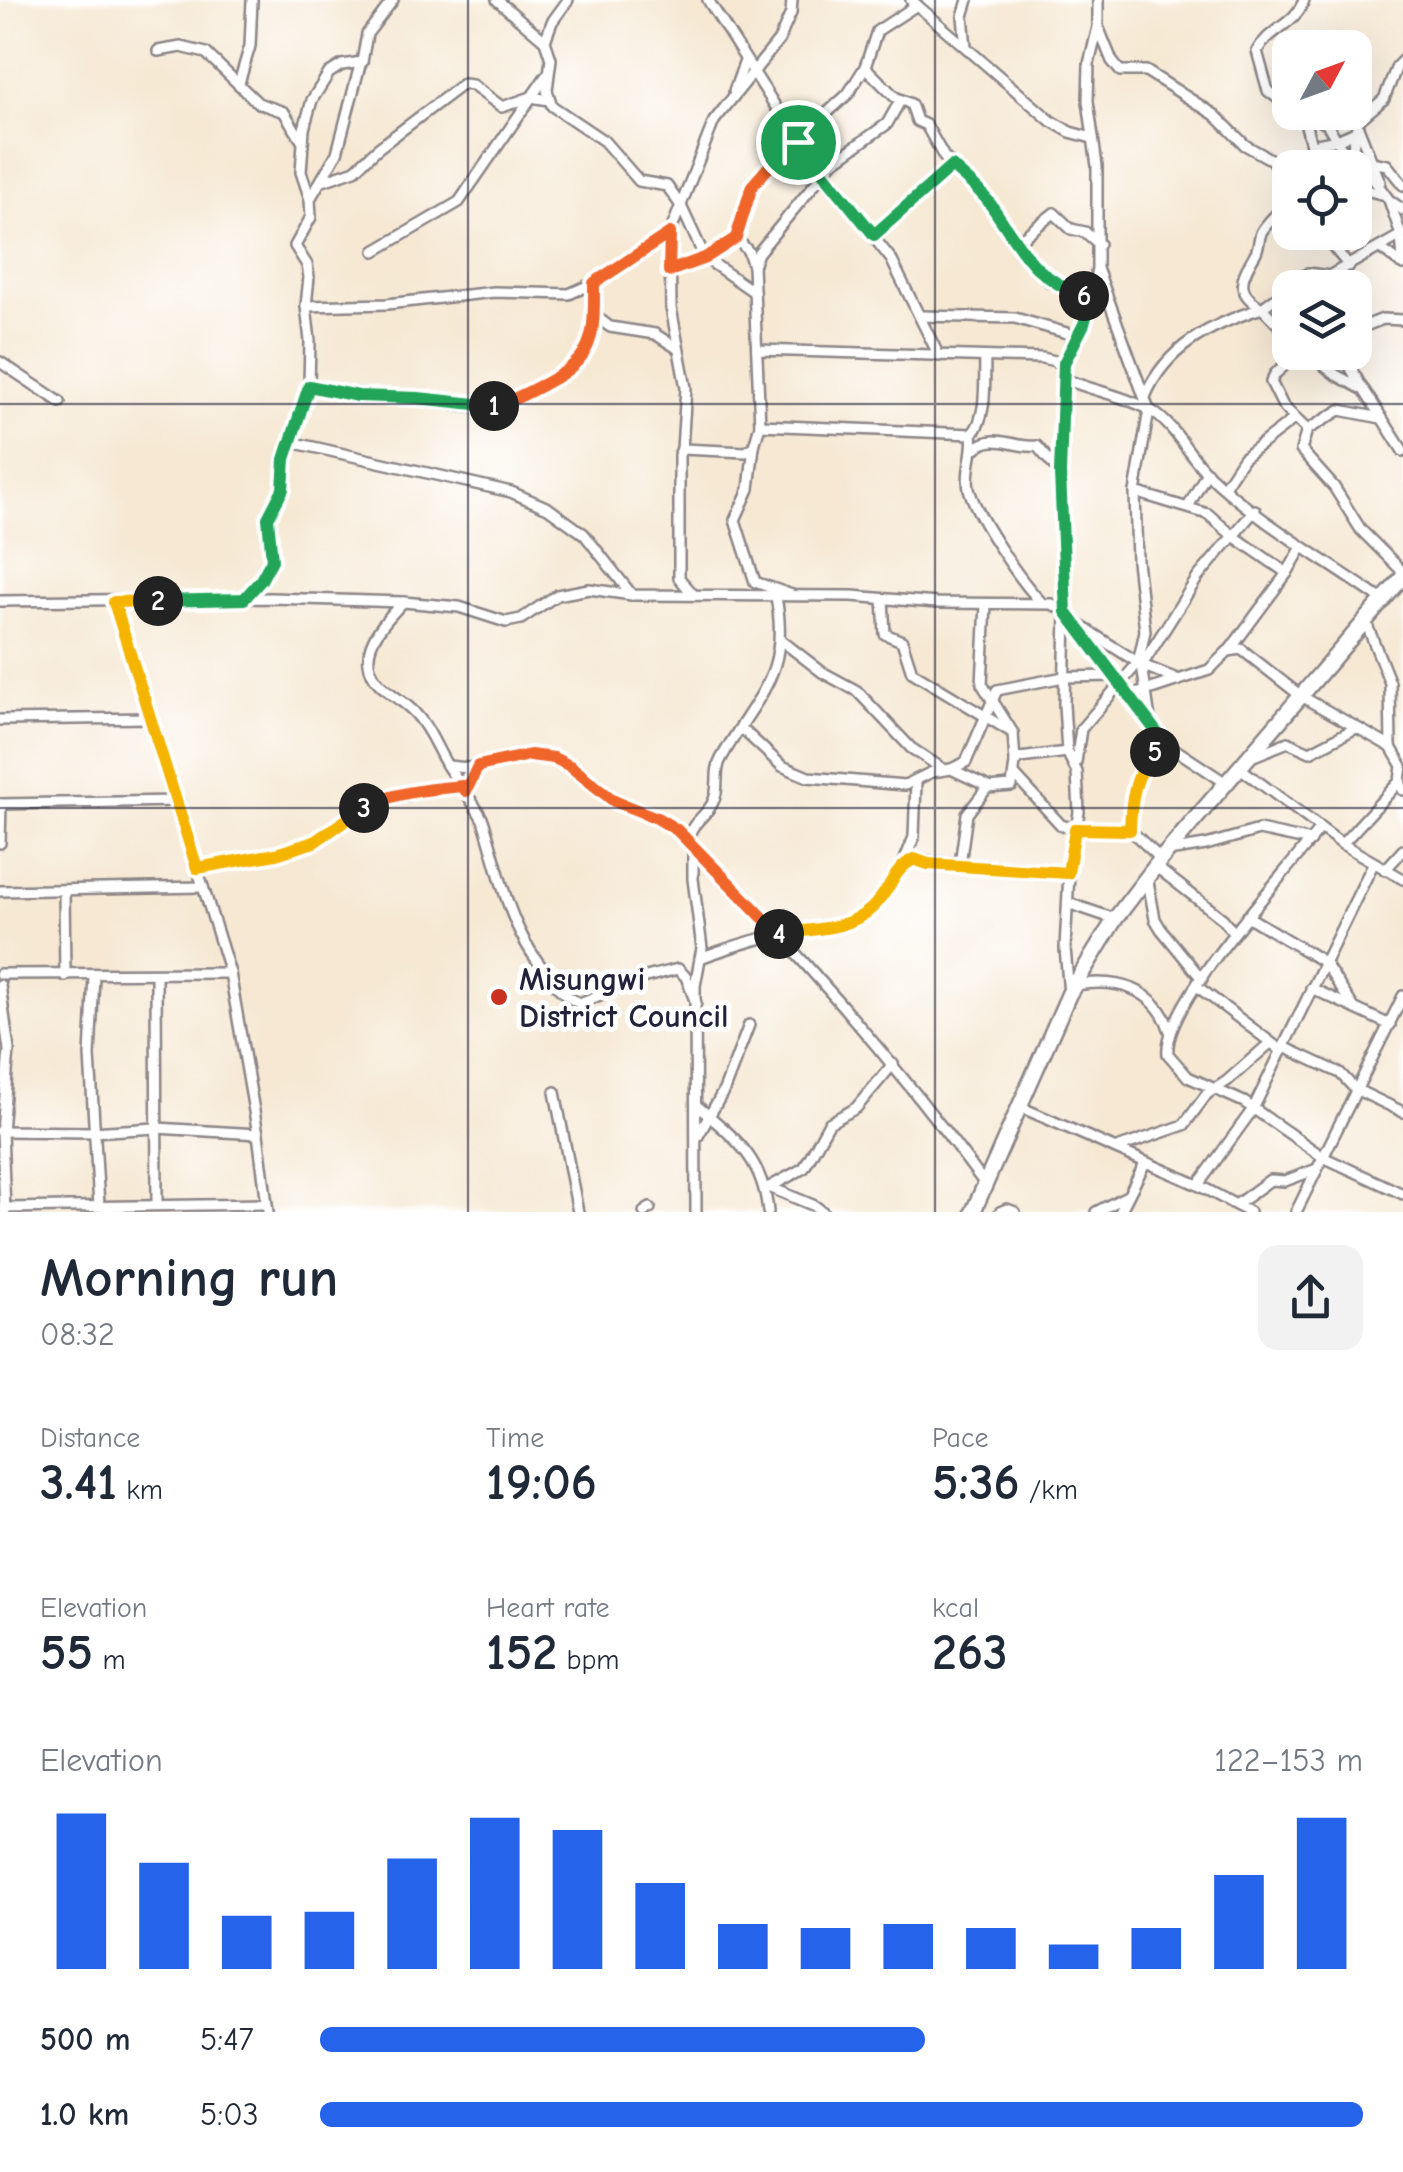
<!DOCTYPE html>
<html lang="en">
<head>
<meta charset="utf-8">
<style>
	body { margin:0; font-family:"Comic Neue",sans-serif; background:#f2f2f3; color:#1f2937; height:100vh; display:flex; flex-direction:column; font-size:38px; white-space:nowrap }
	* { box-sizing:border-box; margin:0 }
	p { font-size:32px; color:#747a83 }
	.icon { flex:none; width:55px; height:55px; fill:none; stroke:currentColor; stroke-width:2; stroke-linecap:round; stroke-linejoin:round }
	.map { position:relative; height:1212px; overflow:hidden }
	.panel { display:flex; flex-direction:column; background:#fff; flex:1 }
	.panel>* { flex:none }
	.needle { width:65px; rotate:49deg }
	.buttons { position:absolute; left:1272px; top:30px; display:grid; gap:20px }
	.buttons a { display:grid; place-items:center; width:100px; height:100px; border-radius:20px; background:#fff; box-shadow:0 10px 40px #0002; font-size:50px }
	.pin { position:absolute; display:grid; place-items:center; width:85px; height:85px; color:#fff; margin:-42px; border:5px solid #fff; border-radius:50%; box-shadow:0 2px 10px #0007 }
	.km { position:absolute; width:50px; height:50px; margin:-25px; border-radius:50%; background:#222; color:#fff; font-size:28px; line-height:50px; text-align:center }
	.round { display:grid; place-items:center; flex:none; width:105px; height:105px; border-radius:20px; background:#f2f2f3 }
	.summary { display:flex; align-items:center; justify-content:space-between; height:170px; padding:0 40px }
	h1 { font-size:55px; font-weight:700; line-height:75px }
	.metrics { display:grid; grid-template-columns:repeat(3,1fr); gap:15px; height:170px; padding:10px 40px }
	.metrics div { display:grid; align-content:center }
	.metrics b { font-size:50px; font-weight:700 }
	.metrics small { font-size:28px; font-weight:400 }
	.metrics p { font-size:28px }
	.chart { height:280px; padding:20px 40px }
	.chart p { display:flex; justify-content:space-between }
	.chart svg { width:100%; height:180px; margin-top:10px; stroke:#2563eb; stroke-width:6 }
	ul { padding:0 40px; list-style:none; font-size:32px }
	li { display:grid; grid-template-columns:160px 120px 1fr; align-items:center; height:75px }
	li i { height:25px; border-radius:12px; background:#2563eb }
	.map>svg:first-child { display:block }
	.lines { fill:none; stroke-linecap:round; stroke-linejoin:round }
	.minor-casing { stroke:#8c8587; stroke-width:14 }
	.highway-casing { stroke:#8c8587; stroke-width:19 }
	.minor { stroke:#fff; stroke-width:9 }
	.highway { stroke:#fff; stroke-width:14 }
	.split-1-casing { stroke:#fff; stroke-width:20 }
	.split-2-casing { stroke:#fff; stroke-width:20 }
	.split-3-casing { stroke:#fff; stroke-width:20 }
	.split-4-casing { stroke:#fff; stroke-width:20 }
	.split-5-casing { stroke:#fff; stroke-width:20 }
	.split-6-casing { stroke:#fff; stroke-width:20 }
	.split-7-casing { stroke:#fff; stroke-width:20 }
	.split-1 { stroke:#f0652b; stroke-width:12 }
	.split-2 { stroke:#22a559; stroke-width:12 }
	.split-3 { stroke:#f5b400; stroke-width:12 }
	.split-4 { stroke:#f0652b; stroke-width:12 }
	.split-5 { stroke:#f5b400; stroke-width:12 }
	.split-6 { stroke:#22a559; stroke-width:12 }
	.split-7 { stroke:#22a559; stroke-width:12 }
	.grid { fill:none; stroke:#22223b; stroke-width:2.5; stroke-opacity:0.55 }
	.poi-dot { fill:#c8321e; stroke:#fff; stroke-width:4 }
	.labels { text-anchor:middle; stroke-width:10; stroke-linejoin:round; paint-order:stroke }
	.poi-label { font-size:32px; font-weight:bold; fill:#22223b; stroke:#fff; text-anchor:start }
</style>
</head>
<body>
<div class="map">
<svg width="1403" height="1212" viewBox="0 0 1403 1212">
	<rect width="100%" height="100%" fill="#fff"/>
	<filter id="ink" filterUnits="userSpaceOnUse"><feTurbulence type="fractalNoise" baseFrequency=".01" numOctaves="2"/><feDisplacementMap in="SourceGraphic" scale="20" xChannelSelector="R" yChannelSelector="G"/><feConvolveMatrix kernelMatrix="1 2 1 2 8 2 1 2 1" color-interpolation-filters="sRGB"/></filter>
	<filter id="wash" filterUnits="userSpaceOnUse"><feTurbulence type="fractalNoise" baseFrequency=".0048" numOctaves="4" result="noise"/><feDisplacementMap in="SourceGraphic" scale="40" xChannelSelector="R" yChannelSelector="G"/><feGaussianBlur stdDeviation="2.25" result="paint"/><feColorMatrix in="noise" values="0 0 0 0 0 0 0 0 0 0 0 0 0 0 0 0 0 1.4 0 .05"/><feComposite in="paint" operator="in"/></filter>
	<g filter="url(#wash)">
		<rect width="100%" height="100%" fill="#f6e8d3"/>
	</g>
	<g filter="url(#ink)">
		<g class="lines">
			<g class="minor-casing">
				<g id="minor">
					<polyline points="497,0 545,41"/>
					<polyline points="568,0 552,22 545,41 551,59 547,90 552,106 604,141 639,181 667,186 681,206 705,258 754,292"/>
					<polyline points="708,0 798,142 891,259 939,356"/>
					<polyline points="911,0 1051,121 1070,132 1092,138"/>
					<polyline points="1099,29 1112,61 1120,71 1146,71 1215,115 1245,145 1272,160 1290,193"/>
					<polyline points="966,47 963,16 968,0"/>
					<polyline points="158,51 181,47 206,53 258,103 284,112 302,141"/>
					<polyline points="865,67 895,97 911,104 917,121 926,125 944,157 991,204 1033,266 1050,282 1091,298"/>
					<polyline points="239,83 250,46 252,0"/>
					<polyline points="734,91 745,61"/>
					<path d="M1290 107 1268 91 1257 51C1269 29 1296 24 1304 0"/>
					<polyline points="1301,112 1327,124 1344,152 1366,169 1389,200 1403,210"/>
					<polyline points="1303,114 1311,145 1310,168"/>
					<polyline points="1358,127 1380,182"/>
					<polyline points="1311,145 1337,140 1355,132"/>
					<polyline points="1371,162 1387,165 1403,185"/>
					<polyline points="1349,168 1358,121 1384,99 1397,66 1403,60"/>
					<polyline points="323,181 355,170 377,149 463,84 472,85 502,107 531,97 549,100"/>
					<polyline points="1355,187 1381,194"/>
					<polyline points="310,199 337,153 360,65"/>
					<path d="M1290 200C1281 210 1269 220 1262 231 1258 238 1260 246 1255 254 1242 277 1233 291 1262 308L1308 273 1329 276 1403 234"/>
					<polyline points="1390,203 1401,235 1403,261"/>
					<polyline points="1321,232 1349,266"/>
					<polyline points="875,235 951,166"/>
					<polyline points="736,238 748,251 753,266"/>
					<polyline points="1017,242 1054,213 1071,229 1085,232 1099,244"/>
					<polyline points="1380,248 1403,265"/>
					<polyline points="375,251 459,202 546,76"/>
					<polyline points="669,271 705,258 736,238 752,186 774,161 848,94 865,67 877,31 917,5"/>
					<polyline points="306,306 387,304 494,292 569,294 594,283 670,233"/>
					<polyline points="594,315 610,327 655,334 677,348"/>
					<polyline points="920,316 1015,318 1077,336"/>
					<polyline points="1355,330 1383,319 1403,320"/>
					<polyline points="757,350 1042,358 1064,363"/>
					<polyline points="1300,352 1275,374 1271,382 1283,406 1307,430 1301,450 1334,487 1361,530 1403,572"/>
					<polyline points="1307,352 1336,375 1364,390 1403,451"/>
					<polyline points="1313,357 1348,363 1362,388"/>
					<polyline points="0,362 60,402"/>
					<path d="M1063 378C1091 391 1124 395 1150 410 1175 425 1187 453 1207 473 1259 523 1324 559 1382 600"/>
					<path d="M309 386C348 396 385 394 424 399 446 401 472 410 494 406 514 403 571 375 582 359 597 339 593 306 594 283"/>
					<path d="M1145 397C1166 346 1213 324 1262 308L1290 337"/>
					<path d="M760 425 972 434C988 417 984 379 985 357"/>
					<polyline points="1307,430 1340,410 1381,418"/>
					<path d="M972 434C975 452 965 471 969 489 977 518 1021 582 1042 603"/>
					<polyline points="291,442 511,492 548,508 584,534 632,595"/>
					<polyline points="754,446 749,489 735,520 755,582 792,595"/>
					<polyline points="682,449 686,388 671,308 670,233 714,121 779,40 791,13 792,0"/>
					<path d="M974 449C997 431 1012 449 1037 446L1060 473"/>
					<polyline points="1224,487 1243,458 1294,419"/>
					<polyline points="1135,492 1208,514 1232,535 1287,573"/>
					<polyline points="1188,507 1207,472"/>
					<polyline points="693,594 679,578 679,455 682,449 746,452 754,446 760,425 753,266 758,253 832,163 887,124 900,101"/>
					<polyline points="243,599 261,580 272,560 270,511 283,489 285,459 309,386 310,341 306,306 309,277 307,265 295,246 311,217 310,199 301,172 304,129 312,100 329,73 342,65 362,62 367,34 393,0"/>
					<polyline points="883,599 885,634 902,641 912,672 1013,733"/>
					<polyline points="0,601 271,598 403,602 459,607 506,622 521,619 557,595 589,589 632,595 852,596 937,603 1052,604 1066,612 1077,623 1164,742 1226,783"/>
					<polyline points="114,602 230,973 258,1134 268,1212"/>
					<path d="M403 602C388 618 366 640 369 663 372 688 400 696 415 713 431 730 436 748 448 767 460 785 473 801 483 820 495 856 503 898 520 932 529 951 560 998 580 1003L642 978 678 969 686 977 696 1003"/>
					<polyline points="986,604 982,684 1013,733 1015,762"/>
					<polyline points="1365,620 1390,683 1391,747"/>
					<polyline points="1079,625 1142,665 1179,680"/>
					<polyline points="782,641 822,672 857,691 911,748 943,769"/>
					<polyline points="1229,651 1287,573 1302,547"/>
					<polyline points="1130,696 1209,670 1228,651 1241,649 1301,696 1391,747 1402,766 1400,781 1403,790"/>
					<polyline points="1150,719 1142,665 1198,577 1255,510"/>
					<polyline points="0,720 151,718"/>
					<polyline points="742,729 782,766 808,777 905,785 932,772 951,769 966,762 997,690 1064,677 1114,676"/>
					<polyline points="1251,757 1288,742 1310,752 1356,728"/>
					<polyline points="1076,762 1081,729 1138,663 1145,631 1137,561 1135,492 1149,410 1098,271"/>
					<path d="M448 766 468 768 530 755 547 756 570 766 614 801 657 818 677 830C789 940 892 1058 985 1184"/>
					<polyline points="1240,768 1342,844 1403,879"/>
					<polyline points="951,769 989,787"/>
					<polyline points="1014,774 1061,825 1075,829 1130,830 1161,859"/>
					<polyline points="0,804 179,801"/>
					<path d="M1320 828C1288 872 1162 1004 1168 1054L1188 1077 1244 1102 1323 1157 1403 1194"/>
					<path d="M1130 830C1131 792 1139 770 1164 742"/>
					<path d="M688 842C689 824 704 818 712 804 721 789 713 773 721 759 755 697 791 676 776 597"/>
					<polyline points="0,843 1,804"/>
					<polyline points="1342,844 1400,781"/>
					<polyline points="693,848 693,879 702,948 695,986 696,1212"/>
					<polyline points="1168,851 1206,845 1259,830 1311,841"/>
					<polyline points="904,862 914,837 916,782"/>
					<polyline points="960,864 967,814 987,788 1012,786 1015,763 1020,758 1067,752"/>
					<polyline points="1155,866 1223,919 1233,932"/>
					<polyline points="197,868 277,854 314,842 360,810 387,798 462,786"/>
					<polyline points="1385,870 1403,850"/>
					<polyline points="1147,876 1155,919 1161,929 1202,979"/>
					<polyline points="64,890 65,976"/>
					<polyline points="0,891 203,887"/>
					<polyline points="1068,903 1115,919"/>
					<polyline points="1247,916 1324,962 1354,1008"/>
					<path d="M700 958C725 949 749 941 775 935 806 928 837 930 865 913 885 901 892 874 910 860L1069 873"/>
					<polyline points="0,974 230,973"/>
					<polyline points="156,974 157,1205"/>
					<polyline points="94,976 90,1056 99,1206"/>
					<polyline points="0,985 9,1050 2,1131 5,1212"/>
					<path d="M1076 985C1117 978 1156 988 1170 1031"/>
					<polyline points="1198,987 1282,1051"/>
					<polyline points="1311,988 1390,1025"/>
					<polyline points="1069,994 1065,948 1069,873 1079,812 1077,772 1067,752 1064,705 1066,612 1060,473 1062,403 1064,363 1085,324 1097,269 1097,166 1088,101 1089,64 1098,27 1098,0"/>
					<polyline points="1284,1047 1340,1073 1355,1089 1403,1112"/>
					<polyline points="555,1092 578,1212"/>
					<path d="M696 1105C735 1138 763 1158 768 1212"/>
					<polyline points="1018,1106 1198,1185 1249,1212"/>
					<polyline points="0,1131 92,1132 156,1128 258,1134"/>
					<polyline points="698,1136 724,1090 749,1025"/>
					<polyline points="1117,1148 1184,1125 1207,1094 1227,1081 1269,1044"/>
					<polyline points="1198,1185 1253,1109 1373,864"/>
					<polyline points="769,1187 815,1206 823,1212"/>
					<polyline points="766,1189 804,1168 829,1123 856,1108 893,1064"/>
					<polyline points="1236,1205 1270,1180 1285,1181 1317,1169"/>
					<polyline points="4,1208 266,1204"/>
					<polyline points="644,1212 650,1208"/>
					<polyline points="1000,1212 1007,1209 1015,1212"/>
					<polyline points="1096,1212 1127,1196"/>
					<polyline points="1120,1212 1145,1163"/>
					<polyline points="1296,1212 1403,996"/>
				</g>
			</g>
			<g class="highway-casing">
				<polyline id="highway" points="973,1212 1069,994 1115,919 1161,859 1403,577"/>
			</g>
			<use href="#minor" class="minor"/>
			<use href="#highway" class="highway"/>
		</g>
	</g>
	<g class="lines" filter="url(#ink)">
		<g class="split-1-casing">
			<path id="split-1" d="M494 406C513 401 529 392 546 383 596 357 594 336 594 283L670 233 669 271 705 258 736 238 752 186 774 161 798 142"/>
		</g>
		<g class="split-2-casing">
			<polyline id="split-2" points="158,601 244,599 261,580 272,560 268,518 283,489 285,459 309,386 358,396 418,398 494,406"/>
		</g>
		<g class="split-3-casing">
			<polyline id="split-3" points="158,601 114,602 197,868 276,854 314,842 364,808"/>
		</g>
		<g class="split-4-casing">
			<path id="split-4" d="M364 808C392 792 431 789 462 786L466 791 478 766 530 755 554 758 570 766 614 801 657 818 677 830 779 934"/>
		</g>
		<g class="split-5-casing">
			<path id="split-5" d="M779 934C809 929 848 931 872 908 889 893 893 869 914 859L928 864 1068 873 1075 829 1130 830C1131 799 1134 775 1155 752"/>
		</g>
		<g class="split-6-casing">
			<polyline id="split-6" points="1084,296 1091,298 1084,324 1064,363 1060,473 1066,612 1164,742 1155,752"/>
		</g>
		<g class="split-7-casing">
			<path id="split-7" d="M798 142 874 235 952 166C965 179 980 189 991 205 1021 248 1032 277 1084 296"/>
		</g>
		<use href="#split-1" class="split-1"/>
		<use href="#split-2" class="split-2"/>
		<use href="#split-3" class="split-3"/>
		<use href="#split-4" class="split-4"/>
		<use href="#split-5" class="split-5"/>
		<use href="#split-6" class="split-6"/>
		<use href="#split-7" class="split-7"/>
	</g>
	<path class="grid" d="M468 0V1212M935 0V1212M0 404H1403M0 808H1403"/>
	<circle class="poi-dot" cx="499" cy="997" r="10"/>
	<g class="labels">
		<g class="poi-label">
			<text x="519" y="990">Misungwi<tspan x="519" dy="37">District Council</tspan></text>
		</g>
	</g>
</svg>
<div class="buttons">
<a><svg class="needle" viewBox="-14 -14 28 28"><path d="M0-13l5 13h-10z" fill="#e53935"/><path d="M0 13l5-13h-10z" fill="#747a83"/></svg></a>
<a><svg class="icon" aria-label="locate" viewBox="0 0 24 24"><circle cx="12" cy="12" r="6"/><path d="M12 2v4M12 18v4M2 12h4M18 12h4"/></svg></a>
<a><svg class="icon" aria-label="layers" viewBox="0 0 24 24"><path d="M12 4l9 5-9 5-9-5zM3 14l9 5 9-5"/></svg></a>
</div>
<div class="pin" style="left:798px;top:142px;background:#1e9e55"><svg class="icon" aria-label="arrive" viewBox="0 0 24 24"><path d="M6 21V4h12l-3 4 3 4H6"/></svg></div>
<b class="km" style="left:494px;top:406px">1</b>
<b class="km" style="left:158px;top:601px">2</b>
<b class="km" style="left:364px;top:808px">3</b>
<b class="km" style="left:779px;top:934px">4</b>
<b class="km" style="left:1155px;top:752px">5</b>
<b class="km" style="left:1084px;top:296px">6</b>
</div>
<section class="panel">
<div class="summary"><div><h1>Morning run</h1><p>08:32</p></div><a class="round"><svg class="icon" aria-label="share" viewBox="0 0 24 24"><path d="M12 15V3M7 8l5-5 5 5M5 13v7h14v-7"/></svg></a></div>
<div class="metrics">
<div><p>Distance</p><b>3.41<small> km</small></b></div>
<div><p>Time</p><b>19:06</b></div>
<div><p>Pace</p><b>5:36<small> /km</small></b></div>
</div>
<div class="metrics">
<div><p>Elevation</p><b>55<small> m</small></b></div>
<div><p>Heart rate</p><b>152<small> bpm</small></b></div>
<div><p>kcal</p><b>263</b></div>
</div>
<div class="chart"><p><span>Elevation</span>122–153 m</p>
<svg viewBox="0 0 160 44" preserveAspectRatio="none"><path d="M5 44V6M15 44V18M25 44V31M35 44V30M45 44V17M55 44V7M65 44V10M75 44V23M85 44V33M95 44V34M105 44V33M115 44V34M125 44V38M135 44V34M145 44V21M155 44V7"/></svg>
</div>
<ul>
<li><b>500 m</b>5:47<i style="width:58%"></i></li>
<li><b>1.0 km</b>5:03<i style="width:100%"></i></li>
</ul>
</section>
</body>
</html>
